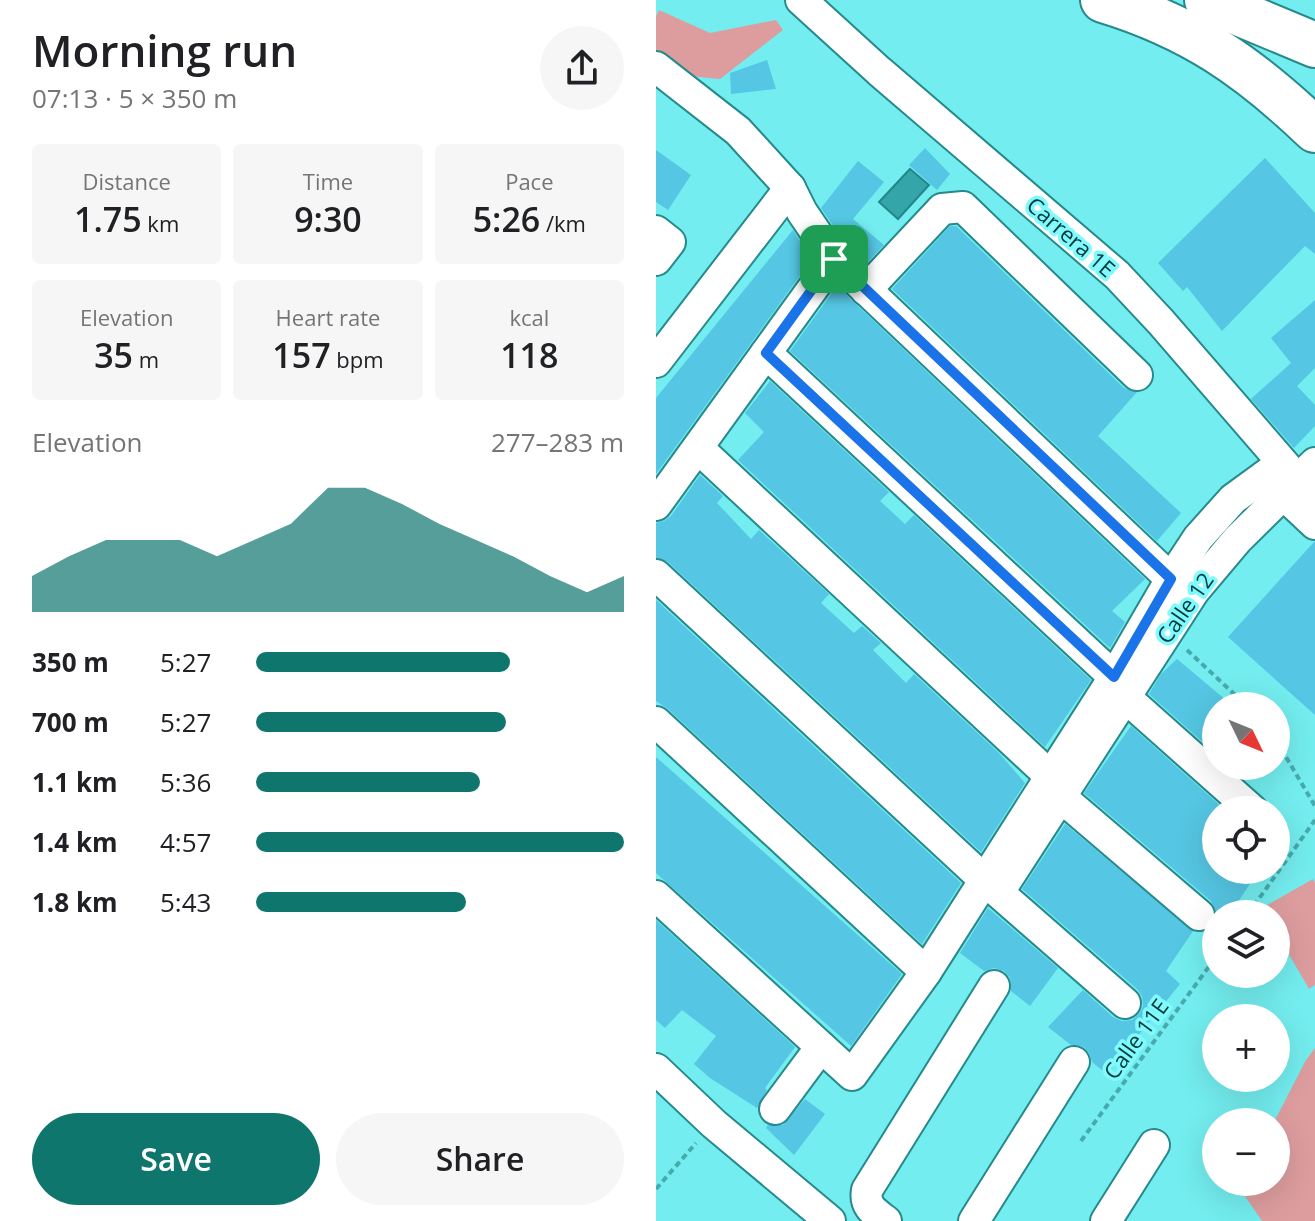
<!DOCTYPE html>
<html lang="en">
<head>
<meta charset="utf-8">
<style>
	body { margin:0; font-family:"Open Sans",sans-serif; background:#f6f6f6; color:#202124; height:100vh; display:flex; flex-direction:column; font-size:30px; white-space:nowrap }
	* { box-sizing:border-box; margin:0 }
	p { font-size:26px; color:#757577 }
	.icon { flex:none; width:44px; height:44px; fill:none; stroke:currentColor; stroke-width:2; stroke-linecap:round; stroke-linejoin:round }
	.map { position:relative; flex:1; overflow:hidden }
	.sheet { display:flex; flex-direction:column; background:#fff; width:656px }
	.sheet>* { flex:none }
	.needle { width:52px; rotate:133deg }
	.tools { position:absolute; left:546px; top:692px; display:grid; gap:16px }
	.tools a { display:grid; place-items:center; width:88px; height:88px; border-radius:50%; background:#fff; box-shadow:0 8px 32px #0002; font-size:40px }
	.pin { position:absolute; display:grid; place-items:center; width:68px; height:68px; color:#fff; margin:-34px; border-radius:16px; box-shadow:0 4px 12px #0006 }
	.round { display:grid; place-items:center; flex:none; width:84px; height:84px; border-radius:42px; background:#f6f6f6 }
	.overview { display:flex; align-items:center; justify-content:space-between; height:136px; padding:0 32px }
	h1 { font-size:44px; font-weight:600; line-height:60px }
	.figures { display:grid; grid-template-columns:repeat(3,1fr); gap:12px; height:136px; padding:8px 32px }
	.figures div { display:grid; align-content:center; border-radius:8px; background:#f6f6f6; text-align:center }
	.figures b { font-size:34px; font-weight:600 }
	.figures small { font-size:22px; font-weight:400 }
	.figures p { font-size:22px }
	.chart { height:224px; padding:16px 32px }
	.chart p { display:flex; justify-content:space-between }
	.chart svg { width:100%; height:144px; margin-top:8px; fill:#0f766e; opacity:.7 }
	.primary-button { display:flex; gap:16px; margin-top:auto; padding:16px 32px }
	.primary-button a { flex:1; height:92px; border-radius:48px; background:#0f766e; color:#fff; font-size:32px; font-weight:600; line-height:92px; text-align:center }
	.primary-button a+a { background:#f6f6f6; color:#202124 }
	ul { padding:0 32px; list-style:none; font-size:26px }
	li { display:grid; grid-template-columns:128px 96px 1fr; align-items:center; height:60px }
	li i { height:20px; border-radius:10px; background:#0f766e }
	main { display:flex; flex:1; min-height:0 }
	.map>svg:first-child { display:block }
	.green { fill:#dd9d9e }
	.water { fill:#34a6a9; stroke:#248689; stroke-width:2 }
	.building { fill:#55c6e3 }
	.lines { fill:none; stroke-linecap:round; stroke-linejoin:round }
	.minor-casing { stroke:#26898b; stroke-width:34 }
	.highway-casing { stroke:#26898b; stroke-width:48 }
	.path { stroke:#47aaac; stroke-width:4; stroke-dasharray:6 4; stroke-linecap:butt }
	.minor { stroke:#fff; stroke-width:30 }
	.highway { stroke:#fff; stroke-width:44 }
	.route-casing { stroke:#fff; stroke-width:16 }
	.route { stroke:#1a73e8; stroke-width:10 }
	.labels { text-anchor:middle; stroke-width:7; stroke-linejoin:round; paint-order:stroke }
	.street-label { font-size:22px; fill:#003b3d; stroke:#81fafd }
</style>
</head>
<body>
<main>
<section class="sheet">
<div class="overview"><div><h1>Morning run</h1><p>07:13 · 5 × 350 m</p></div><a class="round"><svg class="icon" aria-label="share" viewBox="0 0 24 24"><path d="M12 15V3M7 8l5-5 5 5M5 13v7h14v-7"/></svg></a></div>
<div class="figures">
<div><p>Distance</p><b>1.75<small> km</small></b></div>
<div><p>Time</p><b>9:30</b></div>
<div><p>Pace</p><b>5:26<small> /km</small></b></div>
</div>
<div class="figures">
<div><p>Elevation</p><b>35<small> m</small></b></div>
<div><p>Heart rate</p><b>157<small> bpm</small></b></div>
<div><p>kcal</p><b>118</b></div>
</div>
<div class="chart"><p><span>Elevation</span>277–283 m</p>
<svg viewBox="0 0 160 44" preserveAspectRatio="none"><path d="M0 44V33L10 27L20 22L30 22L40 22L50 27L60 22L70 17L80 6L90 6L100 11L110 17L120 22L130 27L140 33L150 38L160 33V44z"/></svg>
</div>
<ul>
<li><b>350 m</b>5:27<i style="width:69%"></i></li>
<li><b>700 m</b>5:27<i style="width:68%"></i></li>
<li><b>1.1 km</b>5:36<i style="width:61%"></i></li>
<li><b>1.4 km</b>4:57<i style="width:100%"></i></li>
<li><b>1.8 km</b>5:43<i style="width:57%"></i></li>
</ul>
<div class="primary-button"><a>Save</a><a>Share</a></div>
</section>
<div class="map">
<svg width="659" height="1221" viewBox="0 0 659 1221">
	<rect width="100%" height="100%" fill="#73edef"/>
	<g class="green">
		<polygon points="3,10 54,33 120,20 127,30 64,79 13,74 0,57 0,16"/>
		<polygon points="657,879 659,883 659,985 653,989 620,932 620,914 610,914 606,908"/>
		<polygon points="659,1048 659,1221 606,1221 584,1189 587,1182 620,1182 618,1122 650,1060"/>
	</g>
	<polygon class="water" points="254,169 273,185 242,219 223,202"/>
	<g class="building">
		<polygon points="111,60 120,89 75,94 74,73"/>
		<polygon points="269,148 294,174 281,190 253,165"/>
		<polygon points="0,150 35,175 12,210 0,202"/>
		<polygon points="609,158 659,213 659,254 649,246 566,331 531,287 527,291 502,263"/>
		<polygon points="202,161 228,182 197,219 228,245 210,264 192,247 165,208"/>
		<polygon points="294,226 300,226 468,388 481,392 442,436 525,513 501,541 236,289"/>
		<polygon points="137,230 156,259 0,474 0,398"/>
		<polygon points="181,286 489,579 456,611 469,622 454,648 134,351"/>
		<polygon points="659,300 659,368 641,386 659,405 659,426 638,448 595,399 635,363 615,338"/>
		<polygon points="114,381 233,492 224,501 249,524 258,515 435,680 389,747 82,460 108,432 89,413"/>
		<polygon points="44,475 67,496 61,503 95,539 103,530 173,594 165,603 198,633 206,626 225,643 217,650 250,683 258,674 343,753 369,783 325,852 12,562 0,558 0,523 8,521 15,516"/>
		<polygon points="658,542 659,542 659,715 572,637"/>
		<polygon points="0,600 305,883 266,944 12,709 0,701"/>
		<polygon points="521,659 577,706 560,706 560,754 493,694 505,674"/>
		<polygon points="475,726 569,810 560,810 560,870 603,870 574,914 560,914 555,901 428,793"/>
		<polygon points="0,757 246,974 195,1046 0,873"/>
		<polygon points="409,824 537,931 510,971 524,984 451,1074 436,1062 433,1053 428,1047 415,1045 392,1027 427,990 457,1017 466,1021 476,1020 483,1014 487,1006 486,996 481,989 366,889"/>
		<polygon points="332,908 402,968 374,1006 355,991 354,978 348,971 338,968 328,971 304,953"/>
		<polygon points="0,920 139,1047 109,1088 111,1090 101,1108 54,1078 38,1064 60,1036 26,1010 9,1028 0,1020"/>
		<polygon points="149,1099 169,1114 138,1155 110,1128 112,1125 127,1125"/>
	</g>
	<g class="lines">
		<g class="minor-casing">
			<g id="minor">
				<polyline points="145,0 223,71 461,275 505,322 659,500"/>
				<polyline points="0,67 82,131 134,188 146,212 178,259 515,579"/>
				<polyline points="0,231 14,242 0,260"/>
				<polyline points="210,290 286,209 307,207 481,375"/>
				<polyline points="110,353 458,677"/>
				<polyline points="0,362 134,188"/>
				<polyline points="42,448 394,776"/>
				<polyline points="627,494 659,524"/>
				<polyline points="0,505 178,259"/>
				<polyline points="0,575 335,886 469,1003"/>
				<polyline points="469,697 596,810"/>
				<polyline points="0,722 270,972"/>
				<polyline points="406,798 543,915"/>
				<polyline points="343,892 538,591 581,540 659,463"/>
				<polyline points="0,896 196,1075 270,972 458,677 515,579 542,538 577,499 625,464"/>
				<polyline points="0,1069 58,1124 174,1221"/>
				<polyline points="119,1109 165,1047"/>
				<path d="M230 1221C218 1212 208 1206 211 1190L338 986"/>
				<polyline points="318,1221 418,1062"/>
				<polyline points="450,1221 498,1145"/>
			</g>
		</g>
		<g class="highway-casing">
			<g id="highway">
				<path d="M447 0C536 27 593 67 659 130"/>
				<polyline points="551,0 659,45"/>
			</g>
		</g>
		<g class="path">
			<polyline points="531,650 591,706"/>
			<polyline points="620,740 659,806"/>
			<polyline points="592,914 659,820"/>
			<polyline points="425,1141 560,957"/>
			<polyline points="0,1189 40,1143"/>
		</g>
		<use href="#minor" class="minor"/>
		<use href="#highway" class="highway"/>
	</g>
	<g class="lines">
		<g class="route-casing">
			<polygon id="route" points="178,259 515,579 458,677 110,353"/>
		</g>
		<use href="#route" class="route"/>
	</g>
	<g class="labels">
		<g class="street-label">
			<text transform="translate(415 237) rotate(41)" y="8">Carrera 1E</text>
			<text transform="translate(529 608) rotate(-55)" y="8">Calle 12</text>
			<text transform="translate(480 1039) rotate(-54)" y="8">Calle 11E</text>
		</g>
	</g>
</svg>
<div class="tools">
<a><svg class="needle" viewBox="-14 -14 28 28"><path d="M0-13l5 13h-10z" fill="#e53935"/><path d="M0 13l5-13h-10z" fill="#757577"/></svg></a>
<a><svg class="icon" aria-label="locate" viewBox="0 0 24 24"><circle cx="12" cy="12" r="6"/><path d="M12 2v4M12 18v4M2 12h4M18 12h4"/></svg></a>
<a><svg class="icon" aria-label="layers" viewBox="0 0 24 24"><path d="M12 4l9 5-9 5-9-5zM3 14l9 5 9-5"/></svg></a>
<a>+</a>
<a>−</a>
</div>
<div class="pin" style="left:178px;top:259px;background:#1e9e55"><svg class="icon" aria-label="arrive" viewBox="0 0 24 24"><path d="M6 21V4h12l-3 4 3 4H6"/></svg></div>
</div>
</main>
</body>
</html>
